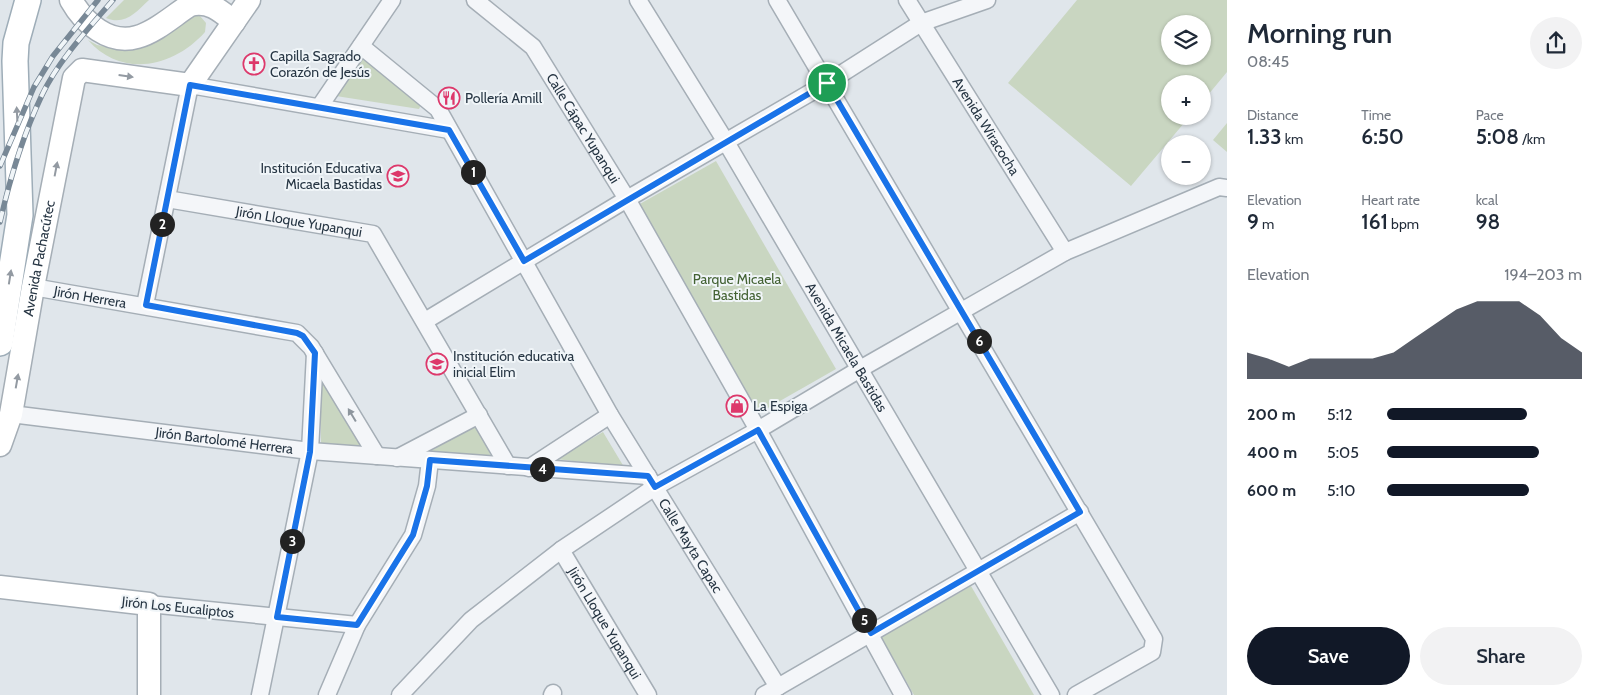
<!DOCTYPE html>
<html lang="en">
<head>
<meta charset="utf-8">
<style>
	body { margin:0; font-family:Cabin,sans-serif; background:#f2f2f3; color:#1f2937; height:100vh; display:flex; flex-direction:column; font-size:19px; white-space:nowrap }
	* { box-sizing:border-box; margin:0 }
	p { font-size:16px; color:#747a83 }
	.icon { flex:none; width:28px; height:28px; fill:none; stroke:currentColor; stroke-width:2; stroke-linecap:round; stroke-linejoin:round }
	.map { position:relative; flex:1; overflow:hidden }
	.details { display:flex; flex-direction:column; background:#fff; width:375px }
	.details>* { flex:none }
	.controls { position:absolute; left:1161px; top:15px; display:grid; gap:10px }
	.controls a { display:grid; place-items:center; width:50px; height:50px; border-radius:50%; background:#fff; box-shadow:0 1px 4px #0004; font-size:25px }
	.pin { position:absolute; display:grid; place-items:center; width:42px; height:42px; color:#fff; margin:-21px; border:2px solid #fff; border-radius:50%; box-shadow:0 1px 5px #0007 }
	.km { position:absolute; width:25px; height:25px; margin:-12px; border-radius:50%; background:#222; color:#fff; font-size:14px; line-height:25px; text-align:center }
	.round { display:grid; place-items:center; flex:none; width:52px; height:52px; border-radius:26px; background:#f2f2f3 }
	.summary { display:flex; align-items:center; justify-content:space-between; height:85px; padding:0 20px }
	h1 { font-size:28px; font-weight:600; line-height:38px }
	.metrics { display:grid; grid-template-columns:repeat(3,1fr); gap:8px; height:85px; padding:5px 20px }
	.metrics div { display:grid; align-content:center }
	.metrics b { font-size:21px; font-weight:600 }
	.metrics small { font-size:14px; font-weight:400 }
	.metrics p { font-size:14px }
	.chart { height:140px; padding:10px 20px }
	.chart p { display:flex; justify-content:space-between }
	.chart svg { width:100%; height:90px; margin-top:5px; fill:#111827; opacity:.7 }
	.primary-button { display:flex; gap:10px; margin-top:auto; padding:10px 20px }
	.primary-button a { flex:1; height:58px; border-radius:30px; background:#111827; color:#fff; font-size:20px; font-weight:600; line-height:58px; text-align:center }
	.primary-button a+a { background:#f2f2f3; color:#1f2937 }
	ul { padding:0 20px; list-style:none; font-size:16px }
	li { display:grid; grid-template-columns:80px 60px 1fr; align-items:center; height:38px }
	li i { height:12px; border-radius:6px; background:#111827 }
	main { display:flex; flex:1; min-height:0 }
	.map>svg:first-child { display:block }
	.green { fill:#c9d6c1; fill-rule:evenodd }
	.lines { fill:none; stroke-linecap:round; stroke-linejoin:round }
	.street-casing { stroke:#a5aeb6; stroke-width:19 }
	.secondary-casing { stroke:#a5aeb6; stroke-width:25 }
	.primary-casing { stroke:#9eadb8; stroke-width:28 }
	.street { stroke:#f4f6f9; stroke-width:16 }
	.secondary { stroke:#fff; stroke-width:22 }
	.primary { stroke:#fff; stroke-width:25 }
	.rail-casing { stroke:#788896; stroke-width:5.5 }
	.rail { stroke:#f0f5f8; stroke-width:4; stroke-dasharray:11; stroke-linecap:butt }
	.oneway { fill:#939aa2 }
	.oneway2 { fill:#8e969e }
	.route-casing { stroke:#fff; stroke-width:10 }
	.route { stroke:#1a73e8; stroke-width:6 }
	.labels { text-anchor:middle; stroke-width:4; stroke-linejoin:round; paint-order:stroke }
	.poi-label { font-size:14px; fill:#273644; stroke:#f0f5f8; text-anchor:start }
	.street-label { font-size:14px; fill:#273644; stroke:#f0f5f8 }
	.park-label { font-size:14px; fill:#436233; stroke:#f0f5f8 }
</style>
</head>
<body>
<main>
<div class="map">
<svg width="1227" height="695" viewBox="0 0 1227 695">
	<rect width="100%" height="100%" fill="#e0e6eb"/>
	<g class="green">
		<path d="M124 0H149C136 12 125 26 106 18Z"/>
		<path d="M1077 0H1227V72L1203 101 1202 84H1170V116H1190L1131 186 1008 83ZM1170 24H1202V56H1170Z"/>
		<path d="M195 15 200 16 206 23 205 32C174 67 122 79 88 40L97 45 118 49 173 22Z"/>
		<polygon points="358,54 417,100 421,105 419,109 336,96"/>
		<polygon points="1227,123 1227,152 1213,140"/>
		<polygon points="716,161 836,369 757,414 638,205"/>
		<polygon points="320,374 362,446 321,444"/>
		<polygon points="476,424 492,458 426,454"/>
		<polygon points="603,432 624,467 556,459"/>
		<polygon points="971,586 1034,695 914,695 881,637"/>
	</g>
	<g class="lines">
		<g class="street-casing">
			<g id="street">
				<path id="s1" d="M475 0 533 47 627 199 758 430 903 695"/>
				<path id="s2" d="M638 0 726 142 1051 695"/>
				<polyline points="777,0 1154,639 1152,652 1076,695"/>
				<path id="s3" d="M907 0 1065 252"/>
				<path id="s4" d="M361 46 438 109 610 415 778 687"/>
				<polyline points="320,106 392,0"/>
				<path id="s5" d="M167 199 373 234 508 466"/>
				<path id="s6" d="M33 287 297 333 311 347 377 456"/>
				<polyline points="145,305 190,85 449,130"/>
				<polyline points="425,321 627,199 827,83 921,23 987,0"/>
				<path id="s7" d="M11 414 310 451 648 476"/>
				<polyline points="397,458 479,415"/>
				<polyline points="529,468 610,415"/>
				<path id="s8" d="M561 550 648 695"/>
				<polyline points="149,604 357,625"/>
				<polyline points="260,695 310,451 315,353"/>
				<polyline points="327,695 357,625 413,535 427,486 430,460"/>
				<polyline points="400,695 471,620 561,550 655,487 758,430 860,369 1065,252 1219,187 1227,188"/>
				<polyline points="552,695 553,693"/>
				<polyline points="764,695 1080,512"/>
			</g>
		</g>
		<g class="secondary-casing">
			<g id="secondary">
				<path d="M71 0C84 23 109 45 137 37 156 32 174 15 190 5 209 0 221 11 234 22"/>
				<path id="s9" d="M0 445 11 414 33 287 74 78 82 70 190 85 249 0"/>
				<polyline points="0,587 149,604 149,695"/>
			</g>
		</g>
		<g class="primary-casing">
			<polyline id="primary" points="0,343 20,215 15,61 16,43 28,0"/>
		</g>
		<use href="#street" class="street"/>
		<use href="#secondary" class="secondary"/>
		<use href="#primary" class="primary"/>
		<g class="rail-casing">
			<g id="rail">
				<polyline points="0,166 34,87 53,56 98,0"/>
				<path d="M0 222C10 178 23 135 42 95 58 61 89 28 113 0"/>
			</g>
		</g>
		<use href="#rail" class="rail"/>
	</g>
	<defs><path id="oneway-solid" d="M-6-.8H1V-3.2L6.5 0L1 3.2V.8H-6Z" transform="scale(1.25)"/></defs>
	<g class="oneway">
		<use href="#oneway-solid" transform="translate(126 76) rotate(8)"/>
		<use href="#oneway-solid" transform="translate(17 114) rotate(-93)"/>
		<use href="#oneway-solid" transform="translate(56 169) rotate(-79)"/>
		<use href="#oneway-solid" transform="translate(10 277) rotate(-81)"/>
		<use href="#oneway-solid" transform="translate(17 381) rotate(-80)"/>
	</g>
	<use class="oneway2" href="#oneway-solid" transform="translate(352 415) rotate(-121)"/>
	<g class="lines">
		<g class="route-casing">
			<polygon id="route" points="827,83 1080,512 871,633 758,430 655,487 648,476 430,460 427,486 413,535 357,625 277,617 310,452 315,353 303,336 297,333 146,305 190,85 449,130 524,261"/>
		</g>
		<use href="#route" class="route"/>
	</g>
	<defs>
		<g id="church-ring" transform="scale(1.125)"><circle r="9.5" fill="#f0f5f8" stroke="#dd386b" stroke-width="1.5"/><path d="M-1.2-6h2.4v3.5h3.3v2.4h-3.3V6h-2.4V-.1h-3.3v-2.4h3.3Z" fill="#dd386b"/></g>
		<g id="restaurant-ring" transform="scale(1.125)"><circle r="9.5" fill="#f0f5f8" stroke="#dd386b" stroke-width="1.5"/><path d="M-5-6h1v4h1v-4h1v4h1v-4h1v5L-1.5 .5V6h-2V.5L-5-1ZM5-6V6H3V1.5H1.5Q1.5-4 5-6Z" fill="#dd386b"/></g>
		<g id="school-ring" transform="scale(1.125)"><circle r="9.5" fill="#f0f5f8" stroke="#dd386b" stroke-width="1.5"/><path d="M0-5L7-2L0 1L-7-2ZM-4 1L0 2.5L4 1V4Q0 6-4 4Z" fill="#dd386b"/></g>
		<g id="shop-ring" transform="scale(1.125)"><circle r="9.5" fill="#f0f5f8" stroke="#dd386b" stroke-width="1.5"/><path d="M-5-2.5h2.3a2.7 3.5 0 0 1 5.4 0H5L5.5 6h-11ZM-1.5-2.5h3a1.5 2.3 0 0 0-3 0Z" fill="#dd386b"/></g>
	</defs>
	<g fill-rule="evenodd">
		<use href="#church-ring" x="254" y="64"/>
		<use href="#restaurant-ring" x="449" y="98"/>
		<use href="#school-ring" x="398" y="176"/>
		<use href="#school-ring" x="437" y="364"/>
		<use href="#shop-ring" x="737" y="406"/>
	</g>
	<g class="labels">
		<g class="poi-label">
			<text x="270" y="61">Capilla Sagrado<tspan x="270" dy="16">Corazón de Jesús</tspan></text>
			<text x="465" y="103">Pollería Amill</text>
			<text x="382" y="173" text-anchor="end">Institución Educativa<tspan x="382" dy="16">Micaela Bastidas</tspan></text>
			<text x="453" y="361">Institución educativa<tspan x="453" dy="16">inicial Elim</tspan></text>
			<text x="753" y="411">La Espiga</text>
		</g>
		<g class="street-label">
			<text dy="5" stroke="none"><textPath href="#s3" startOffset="149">Avenida Wiracocha</textPath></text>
			<text dy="5" stroke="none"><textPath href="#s1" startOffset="170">Calle Cápac Yupanqui</textPath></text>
			<text dy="5" stroke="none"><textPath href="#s5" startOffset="134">Jirón Lloque Yupanqui</textPath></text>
			<text dy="5" stroke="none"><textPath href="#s9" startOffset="191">Avenida Pachacútec</textPath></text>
			<text dy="5" stroke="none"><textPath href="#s6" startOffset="58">Jirón Herrera</textPath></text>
			<text dy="5" stroke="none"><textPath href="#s2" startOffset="405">Avenida Micaela Bastidas</textPath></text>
			<text dy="5" stroke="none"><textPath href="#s7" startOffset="215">Jirón Bartolomé Herrera</textPath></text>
			<text dy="5" stroke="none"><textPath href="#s4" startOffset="604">Calle Mayta Capac</textPath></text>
			<text transform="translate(178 607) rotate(6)" y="5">Jirón Los Eucaliptos</text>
			<text dy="5" stroke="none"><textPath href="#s8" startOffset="85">Jirón Lloque Yupanqui</textPath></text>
		</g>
		<g class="park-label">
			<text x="737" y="284">Parque Micaela<tspan x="737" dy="16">Bastidas</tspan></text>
		</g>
	</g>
</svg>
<div class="controls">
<a><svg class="icon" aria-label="layers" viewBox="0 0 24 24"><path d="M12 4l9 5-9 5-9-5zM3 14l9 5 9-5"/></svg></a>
<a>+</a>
<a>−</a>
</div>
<div class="pin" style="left:827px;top:83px;background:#1e9e55"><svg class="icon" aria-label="arrive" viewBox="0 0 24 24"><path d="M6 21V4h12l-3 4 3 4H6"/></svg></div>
<b class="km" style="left:473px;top:172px">1</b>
<b class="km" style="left:162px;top:224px">2</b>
<b class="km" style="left:292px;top:541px">3</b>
<b class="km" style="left:542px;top:469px">4</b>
<b class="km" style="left:864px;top:620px">5</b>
<b class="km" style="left:979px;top:341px">6</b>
</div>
<section class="details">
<div class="summary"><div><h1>Morning run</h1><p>08:45</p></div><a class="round"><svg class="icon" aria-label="share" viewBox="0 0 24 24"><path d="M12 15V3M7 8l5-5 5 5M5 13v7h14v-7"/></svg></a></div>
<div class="metrics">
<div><p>Distance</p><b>1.33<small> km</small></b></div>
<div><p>Time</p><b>6:50</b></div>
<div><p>Pace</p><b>5:08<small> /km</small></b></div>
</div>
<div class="metrics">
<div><p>Elevation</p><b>9<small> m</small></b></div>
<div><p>Heart rate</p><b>161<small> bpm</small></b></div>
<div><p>kcal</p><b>98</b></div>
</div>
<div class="chart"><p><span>Elevation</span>194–203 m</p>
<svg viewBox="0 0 160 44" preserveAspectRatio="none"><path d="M0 44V31L10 34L20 38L30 34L40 34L50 34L60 34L70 31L80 24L90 17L100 10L110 6L120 6L130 6L140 13L150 24L160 31V44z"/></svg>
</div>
<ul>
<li><b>200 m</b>5:12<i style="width:72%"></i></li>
<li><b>400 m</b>5:05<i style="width:78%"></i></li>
<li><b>600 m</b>5:10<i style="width:73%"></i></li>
</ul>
<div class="primary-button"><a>Save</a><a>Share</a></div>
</section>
</main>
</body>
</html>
